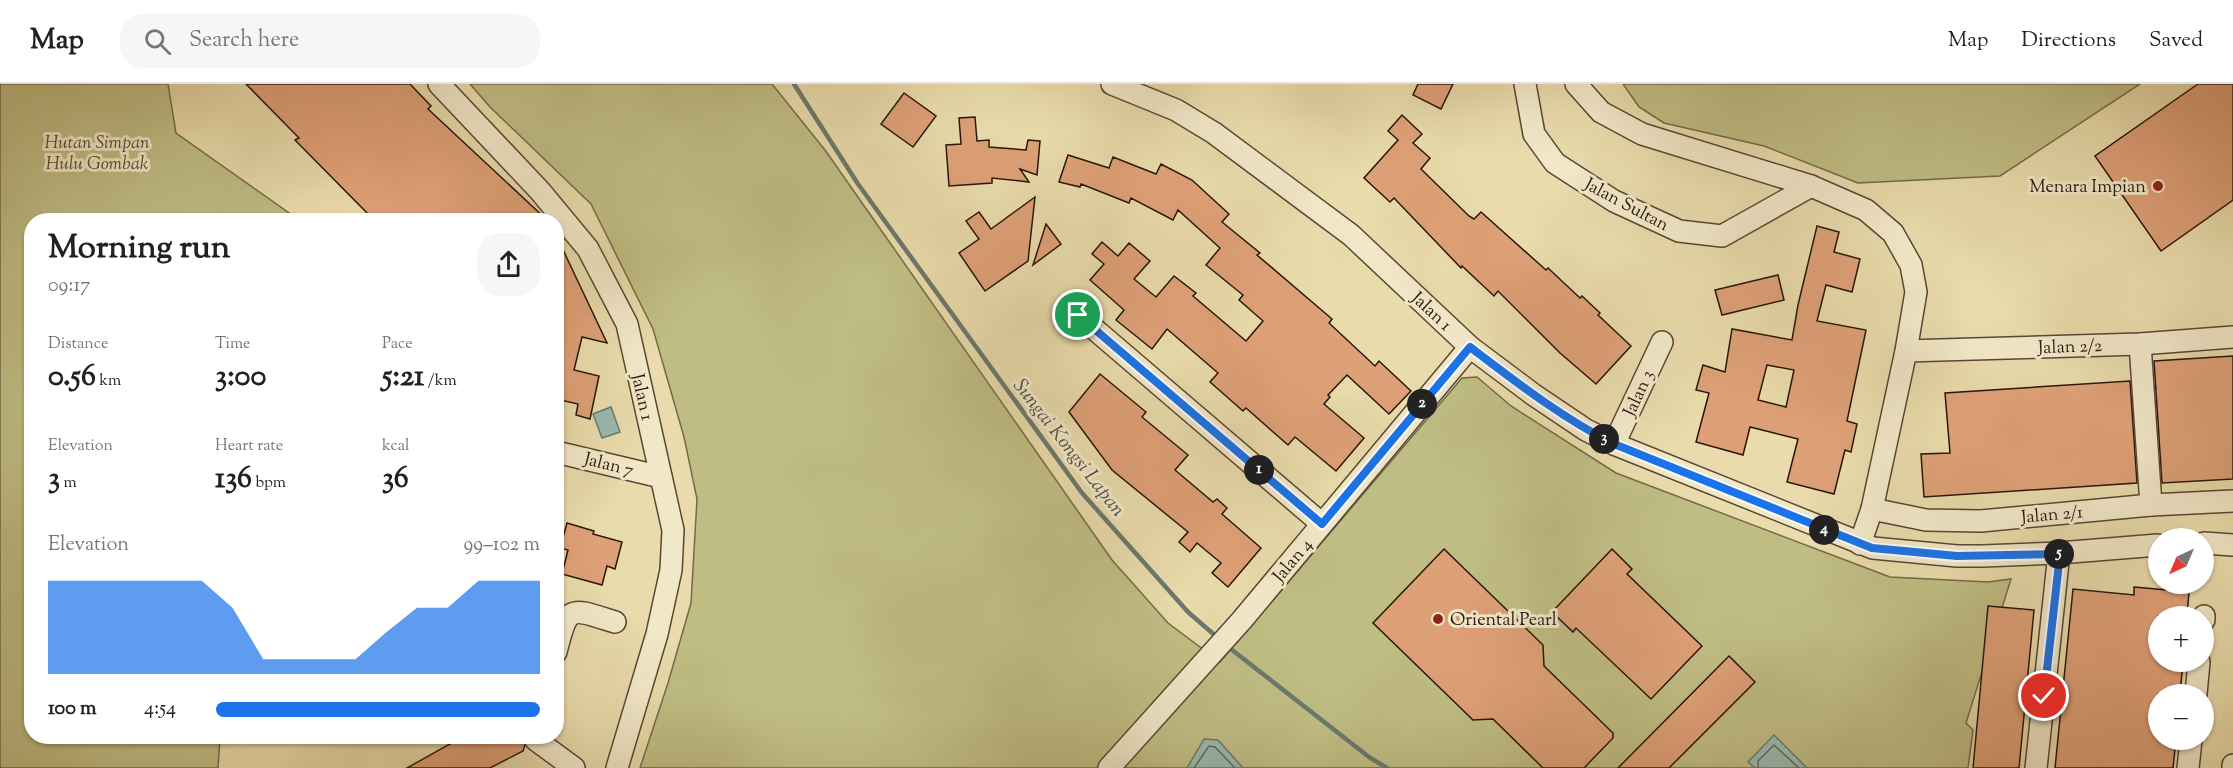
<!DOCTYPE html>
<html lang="en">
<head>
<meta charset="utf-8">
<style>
	body { margin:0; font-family:"Sorts Mill Goudy",serif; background:#f6f6f6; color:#222; height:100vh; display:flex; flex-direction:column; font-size:22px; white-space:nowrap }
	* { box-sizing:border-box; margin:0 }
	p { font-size:20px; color:#767676 }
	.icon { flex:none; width:33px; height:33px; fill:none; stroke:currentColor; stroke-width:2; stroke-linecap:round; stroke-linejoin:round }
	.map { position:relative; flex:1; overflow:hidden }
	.sheet { position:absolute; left:24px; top:129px; width:540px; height:531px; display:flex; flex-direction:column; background:#fff; border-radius:24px; box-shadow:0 2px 4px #0004 }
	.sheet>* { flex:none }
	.needle { width:39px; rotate:224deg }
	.controls { position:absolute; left:2148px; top:444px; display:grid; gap:12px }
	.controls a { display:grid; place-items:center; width:66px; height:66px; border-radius:50%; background:#fff; box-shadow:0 2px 4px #0004; font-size:30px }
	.pin { position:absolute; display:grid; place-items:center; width:51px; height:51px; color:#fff; margin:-26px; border:3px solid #fff; border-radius:50%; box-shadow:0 2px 6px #0007 }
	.km { position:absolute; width:30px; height:30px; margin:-15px; border-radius:50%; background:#222; color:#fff; font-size:16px; line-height:30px; text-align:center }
	.round { display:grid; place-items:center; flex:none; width:63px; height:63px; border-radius:24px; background:#f6f6f6 }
	.overview { display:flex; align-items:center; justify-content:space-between; height:102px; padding:0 24px }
	h1 { font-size:33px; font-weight:700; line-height:45px }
	.figures { display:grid; grid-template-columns:repeat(3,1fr); gap:9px; height:102px; padding:6px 24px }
	.figures div { display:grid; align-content:center }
	.figures b { font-size:30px; font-weight:700 }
	.figures small { font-size:16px; font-weight:400 }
	.figures p { font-size:16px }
	.chart { height:168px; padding:12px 24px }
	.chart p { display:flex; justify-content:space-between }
	.chart svg { width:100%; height:108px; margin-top:6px; fill:#1a73e8; opacity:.7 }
	ul { padding:0 24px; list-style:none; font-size:20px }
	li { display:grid; grid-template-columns:96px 72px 1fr; align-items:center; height:45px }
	li i { height:15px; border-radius:8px; background:#1a73e8 }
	header { display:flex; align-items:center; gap:36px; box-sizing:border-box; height:84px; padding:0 30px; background:#fff; border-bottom:2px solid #e0e0e0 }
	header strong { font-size:28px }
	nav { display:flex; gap:33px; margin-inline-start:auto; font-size:21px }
	.search { width:420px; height:54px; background:#f6f6f6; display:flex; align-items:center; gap:15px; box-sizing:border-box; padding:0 21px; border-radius:24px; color:#767676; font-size:22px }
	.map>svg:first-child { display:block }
	.green { fill:#bfbd83; stroke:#736a48; stroke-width:1.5 }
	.water { fill:#98baaf; stroke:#6b786e; stroke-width:1.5 }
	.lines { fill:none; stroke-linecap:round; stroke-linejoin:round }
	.shore { stroke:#60685e; stroke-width:1.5 }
	.stream { stroke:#6b786e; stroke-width:4.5 }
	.building { fill:#dea077; stroke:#27160c; stroke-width:1.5; fill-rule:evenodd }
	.minor-casing { stroke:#584734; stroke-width:24 }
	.minor { stroke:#f1e8c8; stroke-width:21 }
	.route-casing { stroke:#fff; stroke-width:12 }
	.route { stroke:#1a73e8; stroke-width:8 }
	.poi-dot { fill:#8f2418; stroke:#f1e8c8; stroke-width:2 }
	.labels { text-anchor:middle; stroke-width:6; stroke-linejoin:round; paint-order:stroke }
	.park-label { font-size:18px; font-style:italic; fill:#554830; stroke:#f1e8c8 }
	.poi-label { font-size:18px; fill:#27160c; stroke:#f1e8c8; text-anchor:end }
	.street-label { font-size:18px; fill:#27160c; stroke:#f1e8c8 }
	.water-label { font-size:20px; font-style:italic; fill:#4f4f45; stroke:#f1e8c8 }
</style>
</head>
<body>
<header>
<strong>Map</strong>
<div class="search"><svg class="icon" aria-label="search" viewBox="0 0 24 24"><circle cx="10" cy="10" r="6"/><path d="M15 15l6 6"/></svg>Search here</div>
<nav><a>Map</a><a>Directions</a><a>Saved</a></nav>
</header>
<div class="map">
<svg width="2233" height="684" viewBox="0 0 2233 684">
	<rect width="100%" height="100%" fill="#e9dbab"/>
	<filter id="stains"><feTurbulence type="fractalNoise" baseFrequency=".00333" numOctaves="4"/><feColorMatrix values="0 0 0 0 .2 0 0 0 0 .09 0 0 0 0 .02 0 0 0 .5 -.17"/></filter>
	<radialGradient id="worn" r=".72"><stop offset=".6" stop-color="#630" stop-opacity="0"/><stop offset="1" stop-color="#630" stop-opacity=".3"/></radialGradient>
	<g class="green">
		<polygon points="0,0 168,0 176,49 299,136 32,136 32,652 220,653 218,684 0,684"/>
		<polygon points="470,0 772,0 825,66 1112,476 1168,539 1220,578 1462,294 1477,293 1511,322 1616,389 1861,482 1890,493 1988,498 2011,495 1966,639 1973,646 1968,684 640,684 668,599 691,519 697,415 684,353 653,245 591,120 490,23"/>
		<polygon points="1623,0 2140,0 2000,92 1858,99 1764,62 1664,39 1639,23"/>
	</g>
	<g class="water">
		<polygon points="611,323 620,348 602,354 593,330"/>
		<polygon points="1774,651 1807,684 1755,684 1748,678"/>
		<polygon points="1204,655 1218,656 1243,684 1187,684"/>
	</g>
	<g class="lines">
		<g class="shore">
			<polyline points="1194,684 1209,662 1215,663 1235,684"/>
			<polyline points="1758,684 1758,677 1774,661 1799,684"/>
		</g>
		<g class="stream">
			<polyline points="794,0 858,100 1082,409 1188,528 1218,554"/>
			<polyline points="1227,562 1369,673 1387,684"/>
		</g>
	</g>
	<g class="building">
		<polygon points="246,0 410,0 431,22 428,25 547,136 374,136 295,56 299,54"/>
		<polygon points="1418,0 1453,0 1441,25 1413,11"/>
		<polygon points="2198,0 2233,0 2233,116 2161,167 2095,72"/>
		<polygon points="904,9 936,32 913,63 881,40"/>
		<polygon points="1402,31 1422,50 1413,59 1430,74 1421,85 1469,132 1474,135 1481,128 1546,186 1548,184 1580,214 1582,212 1600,229 1598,231 1631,262 1596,300 1560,269 1498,207 1494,212 1462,182 1461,184 1394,114 1390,118 1364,94 1398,56 1388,47"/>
		<polygon points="975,33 977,57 989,56 989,63 1026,66 1028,56 1040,57 1037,91 1020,85 1029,98 992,94 992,99 949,102 946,61 961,60 959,34"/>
		<polygon points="1068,71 1109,84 1113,73 1156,90 1161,80 1192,96 1229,130 1222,138 1260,169 1257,171 1332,235 1329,239 1375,282 1379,277 1411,307 1389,330 1347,291 1328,311 1330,313 1324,320 1364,354 1336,387 1295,353 1288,361 1246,324 1243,327 1210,298 1218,289 1167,245 1152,265 1116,236 1124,226 1090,196 1104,180 1092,170 1102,158 1118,172 1129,159 1150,177 1134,195 1156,213 1174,192 1196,209 1193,212 1246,257 1263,237 1239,216 1243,211 1206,181 1220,164 1178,126 1173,136 1131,114 1129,119 1081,100 1080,103 1059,98"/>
		<polygon points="1035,113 1028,177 985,207 959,169 979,155 966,137 979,128 991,145"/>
		<polygon points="1046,140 1061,160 1033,181"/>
		<path d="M1817 142 1839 148 1834 168 1860 175 1852 208 1826 201 1817 237 1866 246 1847 337 1857 340 1851 368 1845 366 1834 410 1787 398 1798 355 1750 343 1743 371 1696 358 1709 309 1696 306 1703 281 1725 288 1732 245 1792 256 1798 221ZM1767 281 1794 286 1786 323 1758 316Z"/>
		<polygon points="556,151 607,259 582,253 574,286 599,292 590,335 576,331 578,320 556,315"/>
		<polygon points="1778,191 1784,216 1722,231 1715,206"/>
		<polygon points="2233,272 2233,395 2162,399 2154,277"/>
		<polygon points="1100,290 1146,328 1142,333 1188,371 1175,386 1213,418 1217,415 1227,424 1222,430 1261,464 1228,503 1212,489 1221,479 1197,459 1190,468 1179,458 1188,448 1112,386 1069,328"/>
		<polygon points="2130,297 2137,399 1924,413 1921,370 1950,369 1945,309"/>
		<polygon points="567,439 594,447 593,450 622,458 615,485 607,482 602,501 562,490 568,466 560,464"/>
		<polygon points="1444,465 1543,561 1544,582 1613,649 1613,654 1584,684 1543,684 1493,635 1473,636 1373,539"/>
		<polygon points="1612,465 1632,485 1627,490 1702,562 1651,615 1576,544 1573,548 1552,528"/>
		<polygon points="2134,503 2189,508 2187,532 2158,532 2158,578 2183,578 2180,610 2158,610 2158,656 2176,656 2173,684 2055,684 2073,505 2134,511"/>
		<polygon points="1988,522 2034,526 2019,684 1973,684"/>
		<polygon points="1729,572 1755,598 1669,684 1618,684"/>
		<polygon points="464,652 524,652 525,661 523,667 490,684 407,684"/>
	</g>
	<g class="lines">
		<g class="minor-casing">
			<g id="minor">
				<polyline points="439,0 540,107 588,165 627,240 673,446 671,486 657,550 617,684"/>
				<polyline points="1112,0 1176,26 1214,49 1351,151 1470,263 1534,311 1586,346 1614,360 1873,464 1957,472 1983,472 2059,469 2158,461"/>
				<polyline points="1525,0 1534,50 1555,79 1614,117 1679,147 1722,152 1811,102"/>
				<polyline points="1576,0 1601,28 1642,50 1811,102 1866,126 1893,149 1911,181 1916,208 1906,267 1872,425 1860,460"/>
				<polyline points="1078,231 1322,440"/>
				<polyline points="2140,260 2151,421"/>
				<polyline points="1906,267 2140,260 2233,253"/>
				<polyline points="1614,360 1662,258"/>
				<polyline points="556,368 661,393"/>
				<polyline points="1872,425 1926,436 1981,437 2151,421 2233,417"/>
				<polyline points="2204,459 2233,461"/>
				<polyline points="2204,536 2204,532"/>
				<path d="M556 568C568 519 570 524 615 538"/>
				<polyline points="2196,610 2199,578"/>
				<polyline points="537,652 536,656 574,684"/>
				<polyline points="1109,684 1242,536 1470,263"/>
				<polyline points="2036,684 2059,469"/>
				<polyline points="2188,684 2191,656"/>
				<polyline points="2233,684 2233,681"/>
			</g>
		</g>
		<use href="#minor" class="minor"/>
	</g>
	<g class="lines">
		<g class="route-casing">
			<path id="route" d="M1078 231 1322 440 1470 263C1516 298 1562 334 1614 360L1872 464 1957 472 2060 470 2044 612"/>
		</g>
		<use href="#route" class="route"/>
	</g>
	<g class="poi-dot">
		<circle cx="2158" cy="102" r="6"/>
		<circle cx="1438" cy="535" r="6"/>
	</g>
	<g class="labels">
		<g class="park-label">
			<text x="97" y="64">Hutan Simpan<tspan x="97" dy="21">Hulu Gombak</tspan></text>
		</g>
		<g class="poi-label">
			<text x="2146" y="108">Menara Impian</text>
			<text x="1450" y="541" text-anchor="start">Oriental Pearl</text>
		</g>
		<g class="street-label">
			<text transform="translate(1627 120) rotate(28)" y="6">Jalan Sultan</text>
			<text transform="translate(1432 227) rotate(43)" y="6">Jalan 1</text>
			<text transform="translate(2070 262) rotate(-2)" y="6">Jalan 2/2</text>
			<text transform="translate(1638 309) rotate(-65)" y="6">Jalan 3</text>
			<text transform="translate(643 313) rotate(77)" y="6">Jalan 1</text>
			<text transform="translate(609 380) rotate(14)" y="6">Jalan 7</text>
			<text transform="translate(2052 430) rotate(-5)" y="6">Jalan 2/1</text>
			<text transform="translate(1292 476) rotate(-50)" y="6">Jalan 4</text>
		</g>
		<g class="water-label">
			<text transform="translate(1070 363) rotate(52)" y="7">Sungai Kongsi Lapan</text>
		</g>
	</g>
	<rect width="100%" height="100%" filter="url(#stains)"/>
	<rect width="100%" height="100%" fill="url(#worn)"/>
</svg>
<div class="controls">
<a><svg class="needle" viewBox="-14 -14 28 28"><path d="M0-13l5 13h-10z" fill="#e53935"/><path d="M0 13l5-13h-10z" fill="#767676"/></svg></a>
<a>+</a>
<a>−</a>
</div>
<div class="pin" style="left:1078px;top:231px;background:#1e9e55"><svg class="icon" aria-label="arrive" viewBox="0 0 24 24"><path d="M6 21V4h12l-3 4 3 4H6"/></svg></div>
<div class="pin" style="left:2044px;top:612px;background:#d93025"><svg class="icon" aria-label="check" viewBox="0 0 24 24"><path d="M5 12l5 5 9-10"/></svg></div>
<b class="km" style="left:1259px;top:386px">1</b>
<b class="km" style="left:1422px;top:320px">2</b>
<b class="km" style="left:1604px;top:355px">3</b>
<b class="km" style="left:1824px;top:446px">4</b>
<b class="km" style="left:2059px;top:470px">5</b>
<section class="sheet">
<div class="overview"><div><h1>Morning run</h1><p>09:17</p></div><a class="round"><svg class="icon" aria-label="share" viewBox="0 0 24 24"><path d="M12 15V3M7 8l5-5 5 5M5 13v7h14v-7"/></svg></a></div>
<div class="figures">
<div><p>Distance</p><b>0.56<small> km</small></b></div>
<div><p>Time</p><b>3:00</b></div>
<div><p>Pace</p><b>5:21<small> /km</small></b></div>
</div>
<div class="figures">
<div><p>Elevation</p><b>3<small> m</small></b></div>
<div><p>Heart rate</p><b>136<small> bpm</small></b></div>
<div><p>kcal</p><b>36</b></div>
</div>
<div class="chart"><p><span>Elevation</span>99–102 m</p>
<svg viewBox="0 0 160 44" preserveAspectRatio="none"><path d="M0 44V6L10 6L20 6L30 6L40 6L50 6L60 17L70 38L80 38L90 38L100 38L110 27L120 17L130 17L140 6L150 6L160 6V44z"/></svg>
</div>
<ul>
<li><b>100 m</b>4:54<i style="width:100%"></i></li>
</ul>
</section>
</div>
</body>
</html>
